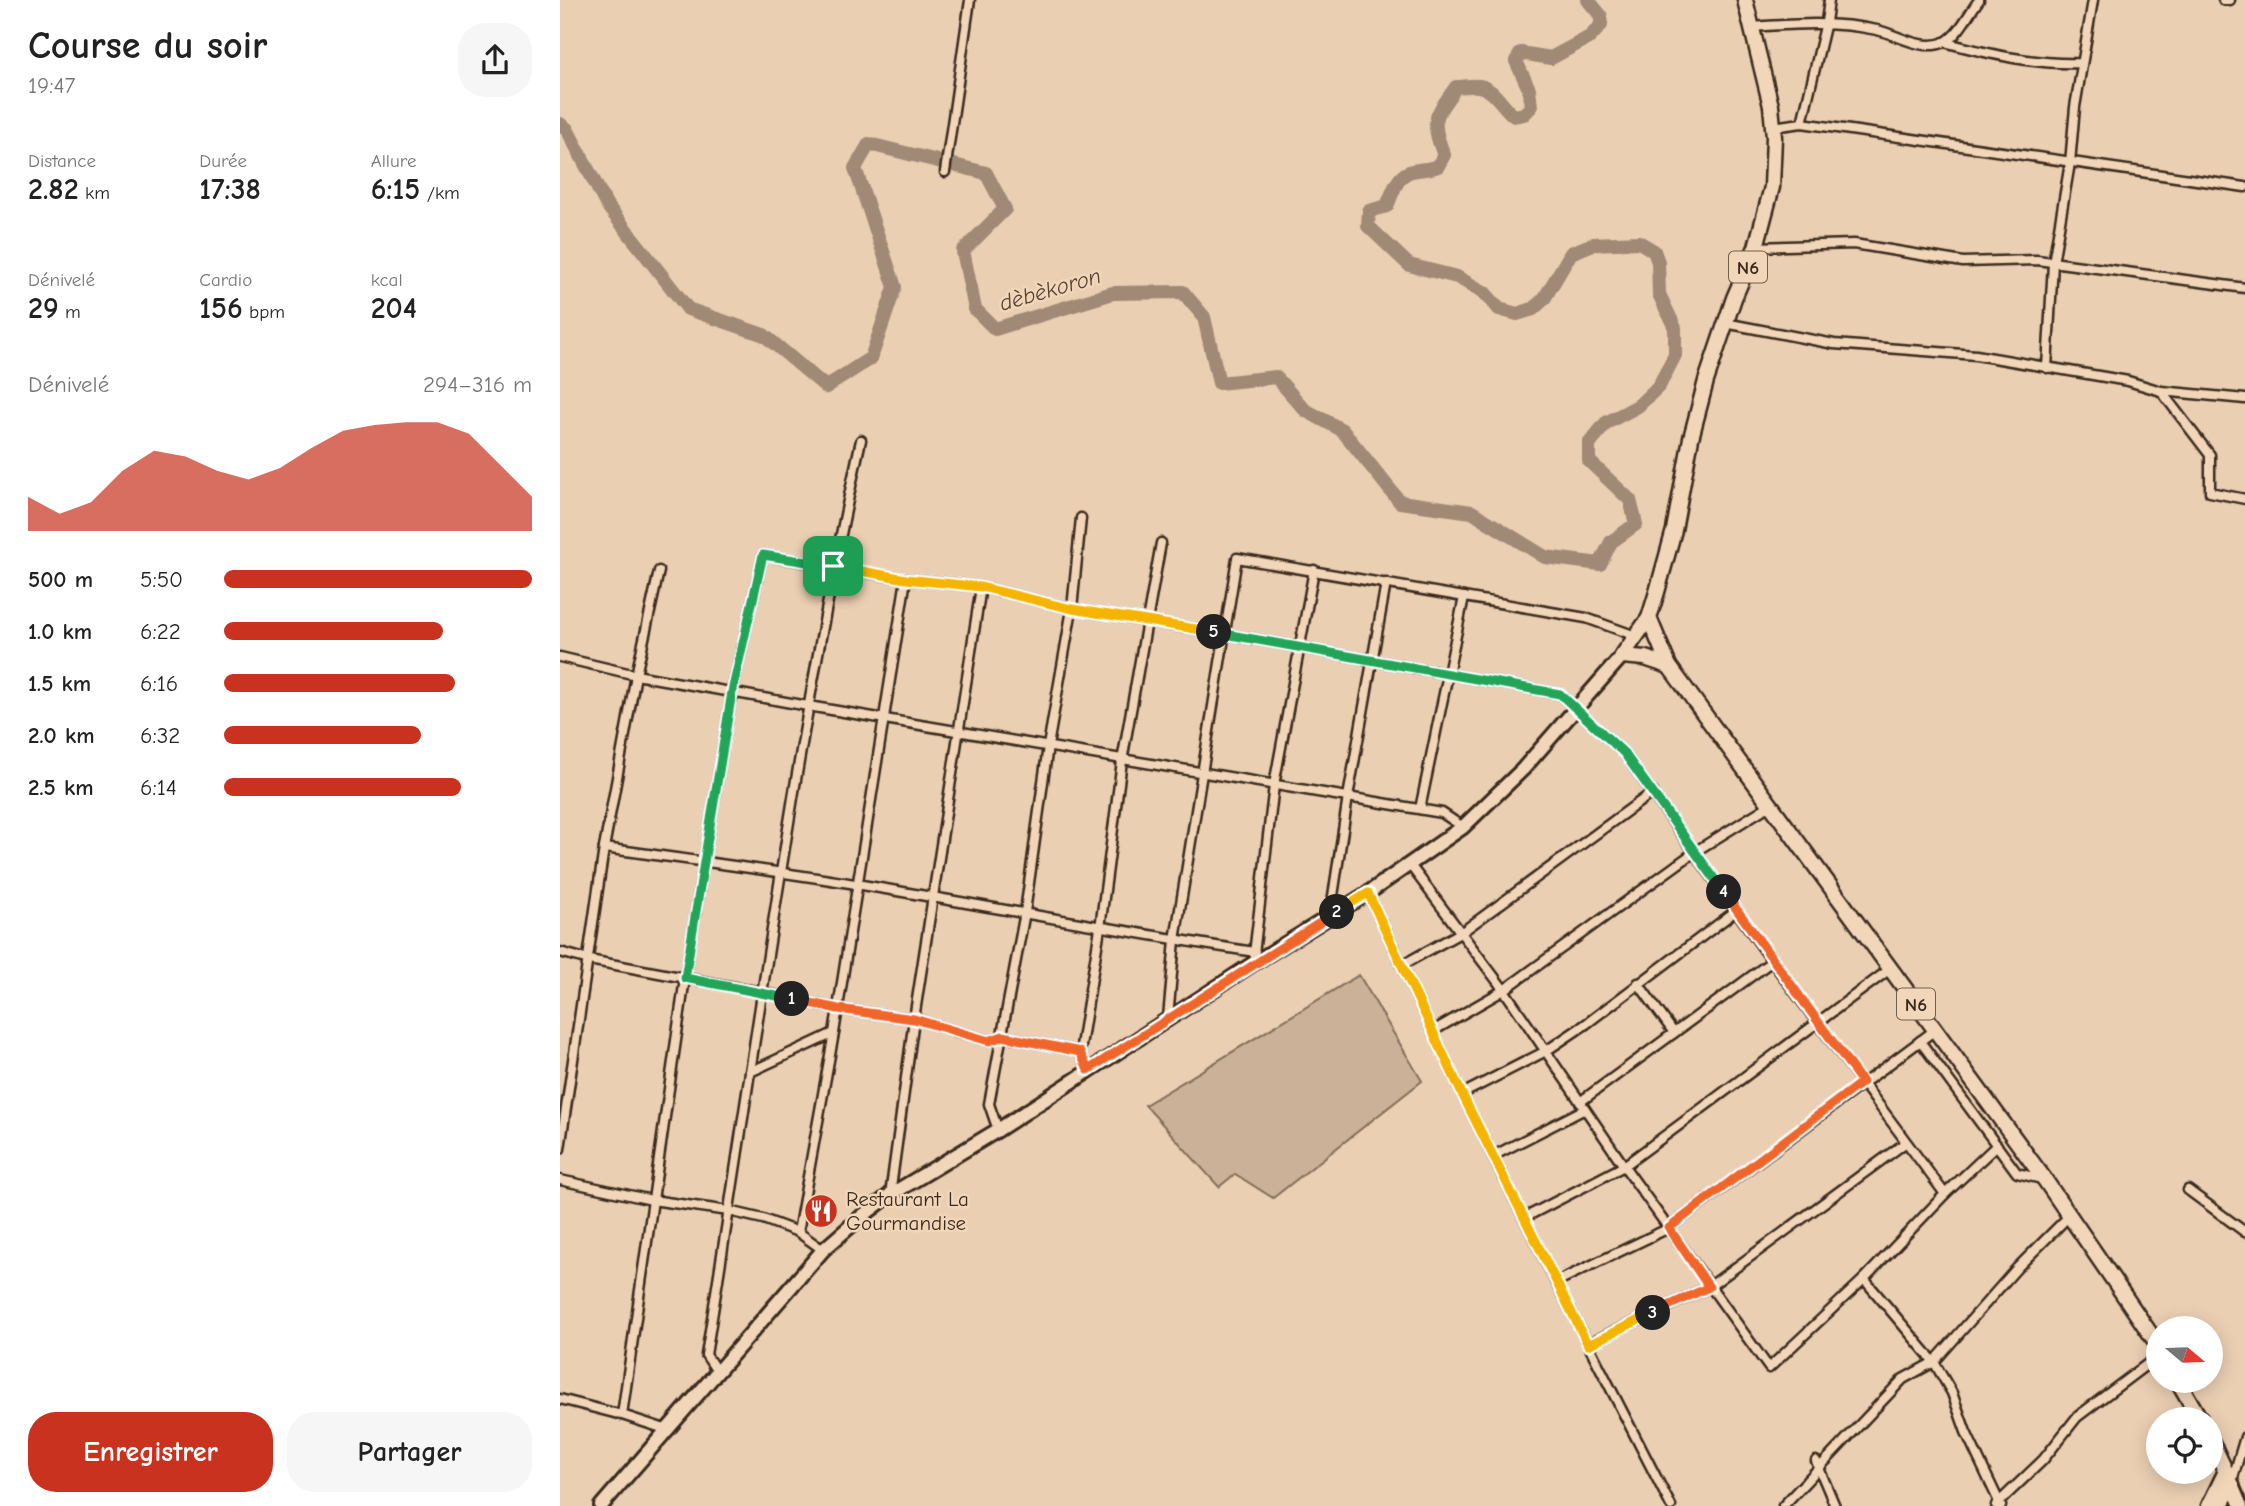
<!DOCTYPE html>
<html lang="fr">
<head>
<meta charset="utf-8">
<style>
	body { margin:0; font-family:"Comic Neue",sans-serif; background:#f6f6f6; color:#222; height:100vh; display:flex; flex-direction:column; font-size:26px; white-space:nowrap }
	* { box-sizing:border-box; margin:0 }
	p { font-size:23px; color:#767676 }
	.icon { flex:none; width:38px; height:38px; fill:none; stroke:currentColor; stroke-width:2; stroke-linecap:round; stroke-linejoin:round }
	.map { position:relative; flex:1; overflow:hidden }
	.drawer { display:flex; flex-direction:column; background:#fff; width:560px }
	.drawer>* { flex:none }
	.needle { width:46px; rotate:109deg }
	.controls { position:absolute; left:1586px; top:1316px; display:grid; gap:14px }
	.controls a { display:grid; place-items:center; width:77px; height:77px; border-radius:50%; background:#fff; box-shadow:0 4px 18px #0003; font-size:35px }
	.pin { position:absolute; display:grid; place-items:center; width:60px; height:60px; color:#fff; margin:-30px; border-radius:14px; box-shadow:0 4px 10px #0006 }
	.km { position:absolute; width:35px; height:35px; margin:-18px; border-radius:50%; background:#222; color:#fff; font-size:19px; line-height:35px; text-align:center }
	.round { display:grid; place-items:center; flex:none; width:74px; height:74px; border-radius:28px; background:#f6f6f6 }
	.head { display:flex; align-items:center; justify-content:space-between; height:119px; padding:0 28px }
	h1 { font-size:38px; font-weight:700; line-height:52px }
	.stats { display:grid; grid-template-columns:repeat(3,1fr); gap:10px; height:119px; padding:7px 28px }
	.stats div { display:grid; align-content:center }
	.stats b { font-size:30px; font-weight:700 }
	.stats small { font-size:19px; font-weight:400 }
	.stats p { font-size:19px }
	.chart { height:196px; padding:14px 28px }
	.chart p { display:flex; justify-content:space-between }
	.chart svg { width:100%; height:126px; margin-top:7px; fill:#c8321e; opacity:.7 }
	.action { display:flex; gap:14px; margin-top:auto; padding:14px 28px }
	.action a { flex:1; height:80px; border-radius:28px; background:#c8321e; color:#fff; font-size:28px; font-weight:700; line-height:80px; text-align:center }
	.action a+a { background:#f6f6f6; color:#222 }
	ul { padding:0 28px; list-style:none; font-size:23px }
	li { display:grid; grid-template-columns:112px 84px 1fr; align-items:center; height:52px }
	li i { height:18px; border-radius:9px; background:#c8321e }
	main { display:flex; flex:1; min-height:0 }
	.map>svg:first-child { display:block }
	.green { fill:#cab197; stroke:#826e5a; stroke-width:2 }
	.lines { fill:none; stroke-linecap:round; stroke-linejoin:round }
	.river { stroke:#a08974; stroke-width:14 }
	.minor-casing { stroke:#3b2a1e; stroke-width:13 }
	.secondary-casing { stroke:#3b2a1e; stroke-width:18 }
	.trunk-casing { stroke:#3b2a1e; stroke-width:19 }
	.minor { stroke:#f2d6b9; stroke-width:8 }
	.secondary { stroke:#f2d6b9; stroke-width:12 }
	.trunk { stroke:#f2d6b9; stroke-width:14 }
	.split-1-casing { stroke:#fff; stroke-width:14 }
	.split-2-casing { stroke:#fff; stroke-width:14 }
	.split-3-casing { stroke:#fff; stroke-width:14 }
	.split-4-casing { stroke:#fff; stroke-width:14 }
	.split-5-casing { stroke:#fff; stroke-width:14 }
	.split-6-casing { stroke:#fff; stroke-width:14 }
	.split-1 { stroke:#22a559; stroke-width:9 }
	.split-2 { stroke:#f0652b; stroke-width:9 }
	.split-3 { stroke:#f5b400; stroke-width:9 }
	.split-4 { stroke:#f0652b; stroke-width:9 }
	.split-5 { stroke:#22a559; stroke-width:9 }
	.split-6 { stroke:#f5b400; stroke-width:9 }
	.labels { text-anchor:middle; stroke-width:5; stroke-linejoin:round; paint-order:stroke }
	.shield { fill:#f2d6b9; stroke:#725e4c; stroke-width:2 }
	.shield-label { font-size:19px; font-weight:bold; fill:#3b2a1e }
	.poi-label { font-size:21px; fill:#3b2a1e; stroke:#f2d6b9; text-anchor:start }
	.water-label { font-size:23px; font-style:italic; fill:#544234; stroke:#f2d6b9 }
</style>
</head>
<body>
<main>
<section class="drawer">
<div class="head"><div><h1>Course du soir</h1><p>19:47</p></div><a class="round"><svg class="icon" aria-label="share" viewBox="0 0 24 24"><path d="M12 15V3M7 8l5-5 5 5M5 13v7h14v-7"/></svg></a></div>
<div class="stats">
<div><p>Distance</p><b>2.82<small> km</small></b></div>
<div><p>Durée</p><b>17:38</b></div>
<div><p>Allure</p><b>6:15<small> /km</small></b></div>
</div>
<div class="stats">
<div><p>Dénivelé</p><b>29<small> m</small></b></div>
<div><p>Cardio</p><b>156<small> bpm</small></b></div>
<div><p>kcal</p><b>204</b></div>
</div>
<div class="chart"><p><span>Dénivelé</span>294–316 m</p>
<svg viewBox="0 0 160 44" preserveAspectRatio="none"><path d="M0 44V32L10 38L20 34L30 23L40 16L50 18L60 23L70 26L80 22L90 15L100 9L110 7L120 6L130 6L140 10L150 21L160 32V44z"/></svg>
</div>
<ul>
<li><b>500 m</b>5:50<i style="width:100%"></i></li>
<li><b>1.0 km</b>6:22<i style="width:71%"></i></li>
<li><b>1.5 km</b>6:16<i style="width:75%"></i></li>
<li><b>2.0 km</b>6:32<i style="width:64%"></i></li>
<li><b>2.5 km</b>6:14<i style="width:77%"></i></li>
</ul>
<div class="action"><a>Enregistrer</a><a>Partager</a></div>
</section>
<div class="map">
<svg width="1685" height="1506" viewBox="0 0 1685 1506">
	<rect width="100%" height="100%" fill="#ebcfb3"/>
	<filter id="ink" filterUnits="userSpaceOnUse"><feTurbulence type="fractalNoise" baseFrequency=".0143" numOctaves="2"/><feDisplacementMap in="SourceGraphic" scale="14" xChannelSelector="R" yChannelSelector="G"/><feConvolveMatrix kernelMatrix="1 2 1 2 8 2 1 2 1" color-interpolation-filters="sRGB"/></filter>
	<g filter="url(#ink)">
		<polygon class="green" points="799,975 862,1081 713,1198 675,1174 659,1187 585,1105"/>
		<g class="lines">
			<path class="river" d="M0 124 7 129 46 204 128 309 204 335 266 387 311 358 335 287 295 168 309 144 426 173 445 209 403 251 415 309 435 329 553 293 623 292 644 317 659 383 716 377 745 410 782 430 840 502 912 512 985 557 1040 564 1051 542 1076 524 1070 500 1029 461V444L1046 423 1078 406 1099 386 1115 355V328L1099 294 1098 262 1094 251 1079 242 1033 244 1011 253 984 299 973 309 957 314 939 309 924 292 897 277 849 265 808 226 809 211 827 206C832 195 836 177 849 172 857 169 868 170 878 166L884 155C869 119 875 117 896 87 903 87 912 85 919 86 935 89 942 107 954 116L964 114 971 107 969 89 956 61 961 53 991 58 1030 37 1041 25V16L1028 0"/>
			<g class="minor-casing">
				<g id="minor">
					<polyline points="1663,0 1670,0"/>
					<path d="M1193 27C1236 24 1274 21 1317 30 1339 35 1362 52 1385 42 1399 35 1409 13 1419 0"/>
					<path d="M1384 42C1429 54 1475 65 1522 63"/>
					<polyline points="1242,123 1266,22 1269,0"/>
					<polyline points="1212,127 1242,123 1685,187"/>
					<polyline points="385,172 410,0"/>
					<polyline points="1196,247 1294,244 1403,262 1477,260 1685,288"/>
					<polyline points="1165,323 1274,344 1416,355 1568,381 1601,391 1685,399"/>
					<polyline points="1487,368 1493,263 1510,163 1515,107 1533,0"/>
					<polyline points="1601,391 1650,455 1650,492 1685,499"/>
					<polyline points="0,657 76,675 248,706 882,813 903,827"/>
					<polyline points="860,809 904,597"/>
					<path d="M44 848C130 860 217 871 302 885 433 907 563 932 695 952"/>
					<polyline points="850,865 944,990 1064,1166 1209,1368 1304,1279 1385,1194 1437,1145"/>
					<polyline points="808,893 902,1094 996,1282 1111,1506"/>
					<polyline points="770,916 788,797 826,583"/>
					<polyline points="0,952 29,960 201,992 278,1009 354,1019 429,1041 443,1036 520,1052"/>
					<polyline points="694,954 714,785 754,570"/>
					<polyline points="842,965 902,932 1093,792"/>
					<polyline points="1078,983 1114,1033"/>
					<polyline points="608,1018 615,940 677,558 1026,618 1076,636"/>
					<polyline points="873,1031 944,990 1136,851 1210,805"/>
					<polyline points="1360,1041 1457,1173 1482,1179"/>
					<polyline points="528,1070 520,1052 540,928 562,761 601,543"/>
					<polyline points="190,1072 274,1033"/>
					<polyline points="902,1094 986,1051 1026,1024 1177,910"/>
					<polyline points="1020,1102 1212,961"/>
					<polyline points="438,1130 429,1104 465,912 488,746 512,609 521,518"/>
					<polyline points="0,1149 44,848 76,675 99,571"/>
					<polyline points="933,1156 1025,1109"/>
					<polyline points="0,1180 92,1200 169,1211 203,1219 238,1232 263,1250"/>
					<polyline points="1628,1190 1685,1232"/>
					<polyline points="330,1195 354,1019 421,587"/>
					<polyline points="964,1218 1064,1166 1330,969"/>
					<polyline points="238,1232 274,1033 346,579"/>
					<polyline points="1304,1279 1374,1362 1392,1393 1406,1432 1441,1506"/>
					<polyline points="996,1282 1109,1228 1375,1030"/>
					<polyline points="1028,1344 1149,1287 1345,1143"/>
					<path d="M158 1373 146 1355C196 1049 234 742 301 440"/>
					<polyline points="0,1399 62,1415 108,1430"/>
					<polyline points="62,1415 125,978 172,692 203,555 346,579 421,587 512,609 665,634 1000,694 1064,753 1212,961 1385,1194"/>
					<polyline points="1256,1461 1275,1506"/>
					<polyline points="1672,1481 1685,1437"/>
					<polyline points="1436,1505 1483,1460 1517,1417 1598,1356"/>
					<polyline points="1223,1506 1343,1379 1374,1362 1457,1268 1509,1216"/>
				</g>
			</g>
			<g class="secondary-casing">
				<g id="secondary">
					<polyline points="1672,1485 1681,1506"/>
					<polyline points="41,1506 263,1250 301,1217 330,1195 438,1130 694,963 808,893 903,827 963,769 1062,656"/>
				</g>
			</g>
			<g class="trunk-casing">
				<g id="trunk">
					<polyline points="1089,618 1109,666 1485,1180 1598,1345"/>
					<polyline points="1062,656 1089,618 1097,592 1114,530 1131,438 1146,381 1174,298 1196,247 1212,187 1214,137 1211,106 1185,0"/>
					<polyline points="1062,656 1085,658 1109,666"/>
					<polyline points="1618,1381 1640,1419"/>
					<polyline points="1650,1438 1672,1485 1660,1506"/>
					<polyline points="1649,1506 1666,1471"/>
				</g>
			</g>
			<use href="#minor" class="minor"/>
			<use href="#secondary" class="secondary"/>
			<use href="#trunk" class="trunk"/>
		</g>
	</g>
	<g class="lines" filter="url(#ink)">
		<g class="split-1-casing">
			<polyline id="split-1" points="232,999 125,978 172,692 203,555 273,566"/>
		</g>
		<g class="split-2-casing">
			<polyline id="split-2" points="232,999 278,1009 354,1019 429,1041 443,1036 520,1052 528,1070 777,912"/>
		</g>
		<g class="split-3-casing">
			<polyline id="split-3" points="777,912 808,893 902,1094 1028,1345 1093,1313"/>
		</g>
		<g class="split-4-casing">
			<polyline id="split-4" points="1093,1313 1149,1287 1109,1228 1302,1082 1164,892"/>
		</g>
		<g class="split-5-casing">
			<polyline id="split-5" points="654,632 1000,694 1064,753 1164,892"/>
		</g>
		<g class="split-6-casing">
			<polyline id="split-6" points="273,566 346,579 421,587 512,609 654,632"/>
		</g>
		<use href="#split-1" class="split-1"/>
		<use href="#split-2" class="split-2"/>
		<use href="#split-3" class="split-3"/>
		<use href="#split-4" class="split-4"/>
		<use href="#split-5" class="split-5"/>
		<use href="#split-6" class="split-6"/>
	</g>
	<defs>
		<g id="restaurant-disc" transform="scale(1.75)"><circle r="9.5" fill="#c8321e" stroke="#f2d6b9"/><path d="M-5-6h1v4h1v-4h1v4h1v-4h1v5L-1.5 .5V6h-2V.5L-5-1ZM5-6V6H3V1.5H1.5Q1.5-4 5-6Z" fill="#fff"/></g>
	</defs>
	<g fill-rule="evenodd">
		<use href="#restaurant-disc" x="261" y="1211"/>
	</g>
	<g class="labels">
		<g class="shield">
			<rect x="1169" y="251.5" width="38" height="31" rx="5"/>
			<rect x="1337" y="988.5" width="38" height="31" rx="5"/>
		</g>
		<g class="shield-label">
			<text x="1188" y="274">N6</text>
			<text x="1356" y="1011">N6</text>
		</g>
		<g class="poi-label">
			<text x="286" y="1206">Restaurant La<tspan x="286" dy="24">Gourmandise</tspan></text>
		</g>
		<g class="water-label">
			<text transform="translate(490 289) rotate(-16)" y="8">dèbèkoron</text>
		</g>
	</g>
</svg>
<div class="controls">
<a><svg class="needle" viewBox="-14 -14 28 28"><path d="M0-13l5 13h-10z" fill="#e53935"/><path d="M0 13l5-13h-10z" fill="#767676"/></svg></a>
<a><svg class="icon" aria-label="locate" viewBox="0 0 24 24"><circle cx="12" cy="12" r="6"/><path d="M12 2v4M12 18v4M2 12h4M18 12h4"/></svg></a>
</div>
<div class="pin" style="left:273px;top:566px;background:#1e9e55"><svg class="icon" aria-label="arrive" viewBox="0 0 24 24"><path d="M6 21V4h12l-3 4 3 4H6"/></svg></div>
<b class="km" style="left:232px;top:999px">1</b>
<b class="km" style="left:777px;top:912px">2</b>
<b class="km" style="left:1093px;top:1313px">3</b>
<b class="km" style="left:1164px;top:892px">4</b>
<b class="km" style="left:654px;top:632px">5</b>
</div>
</main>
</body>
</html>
